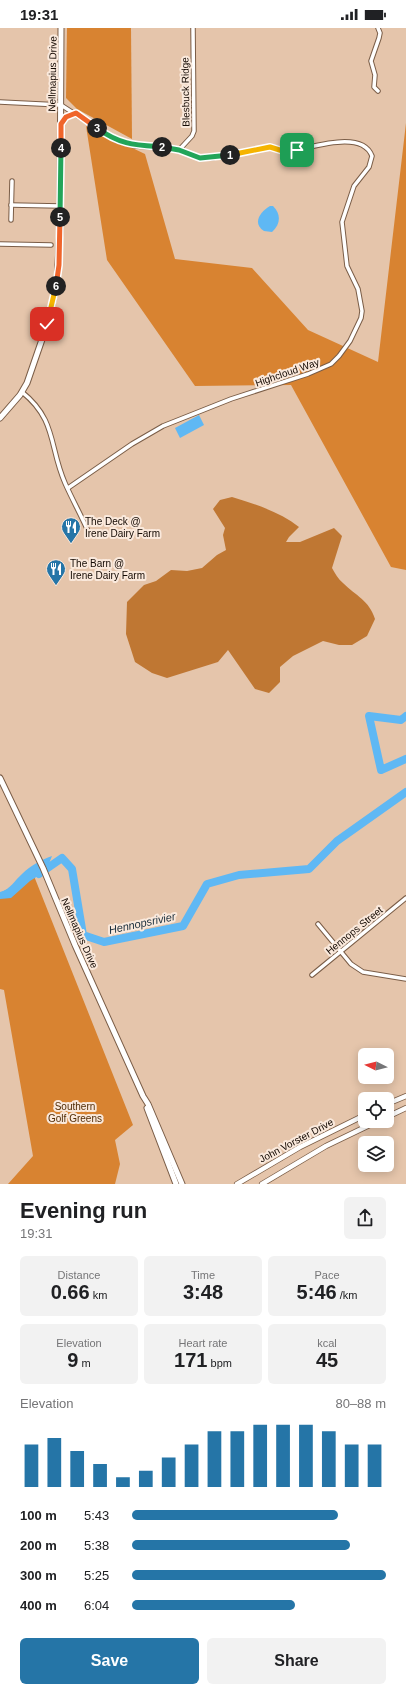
<!DOCTYPE html>
<html lang="en">
<head>
<meta charset="utf-8">
<style>
	body { margin:0; font-family:Helvetica,sans-serif; background:#f2f2f2; color:#202124; height:100vh; display:flex; flex-direction:column; font-size:15px; white-space:nowrap }
	* { box-sizing:border-box; margin:0 }
	p { font-size:13px; color:#757577 }
	.icon { flex:none; width:22px; height:22px; fill:none; stroke:currentColor; stroke-width:2; stroke-linecap:round; stroke-linejoin:round }
	.map { position:relative; height:1156px; overflow:hidden }
	.panel { display:flex; flex-direction:column; background:#fff; flex:1 }
	.panel>* { flex:none }
	.needle { width:26px; rotate:276deg }
	.controls { position:absolute; left:358px; top:1020px; display:grid; gap:8px }
	.controls a { display:grid; place-items:center; width:36px; height:36px; border-radius:6px; background:#fff; box-shadow:0 2px 10px #0003; font-size:20px }
	.pin { position:absolute; display:grid; place-items:center; width:34px; height:34px; color:#fff; margin:-17px; border-radius:8px; box-shadow:0 2px 6px #0006 }
	.km { position:absolute; width:20px; height:20px; margin:-10px; border-radius:50%; background:#222; color:#fff; font-size:11px; line-height:20px; text-align:center }
	.round { display:grid; place-items:center; flex:none; width:42px; height:42px; border-radius:6px; background:#f2f2f2 }
	.headline { display:flex; align-items:center; justify-content:space-between; height:68px; padding:0 20px }
	h1 { font-size:22px; font-weight:700; line-height:30px }
	.figures { display:grid; grid-template-columns:repeat(3,1fr); gap:6px; height:68px; padding:4px 20px }
	.figures div { display:grid; align-content:center; border-radius:6px; background:#f2f2f2; text-align:center }
	.figures b { font-size:20px; font-weight:700 }
	.figures small { font-size:11px; font-weight:400 }
	.figures p { font-size:11px }
	.chart { height:112px; padding:8px 20px }
	.chart p { display:flex; justify-content:space-between }
	.chart svg { width:100%; height:72px; margin-top:4px; stroke:#2575a7; stroke-width:6 }
	.action { display:flex; gap:8px; margin-top:auto; padding:8px 20px }
	.action a { flex:1; height:46px; border-radius:6px; background:#2575a7; color:#fff; font-size:16px; font-weight:700; line-height:46px; text-align:center }
	.action a+a { background:#f2f2f2; color:#202124 }
	ul { padding:0 20px; list-style:none; font-size:13px }
	li { display:grid; grid-template-columns:64px 48px 1fr; align-items:center; height:30px }
	li i { height:10px; border-radius:5px; background:#2575a7 }
	.status { display:flex; justify-content:space-between; align-items:center; height:28px; padding:0 20px; background:#fff; direction:ltr }
	.status svg { height:11px; fill:currentColor }
	.map>svg:first-child { display:block }
	.green { fill:#d88331 }
	.forest { fill:#bf7733 }
	.water { fill:#5fb8f4 }
	.lines { fill:none; stroke-linecap:round; stroke-linejoin:round }
	.river { stroke:#5fb8f4; stroke-width:8 }
	.minor-casing { stroke:#7a5d47; stroke-width:5.5 }
	.tertiary-casing { stroke:#7a5d47; stroke-width:6 }
	.secondary-casing { stroke:#7a5d47; stroke-width:7 }
	.minor { stroke:#fff; stroke-width:3.5 }
	.tertiary { stroke:#fff; stroke-width:4.5 }
	.secondary { stroke:#fff; stroke-width:5 }
	.split-1-casing { stroke:#fff; stroke-width:8 }
	.split-2-casing { stroke:#fff; stroke-width:8 }
	.split-3-casing { stroke:#fff; stroke-width:8 }
	.split-4-casing { stroke:#fff; stroke-width:8 }
	.split-5-casing { stroke:#fff; stroke-width:8 }
	.split-6-casing { stroke:#fff; stroke-width:8 }
	.split-7-casing { stroke:#fff; stroke-width:8 }
	.split-1 { stroke:#f5b400; stroke-width:5 }
	.split-2 { stroke:#22a559; stroke-width:5 }
	.split-3 { stroke:#22a559; stroke-width:5 }
	.split-4 { stroke:#f0652b; stroke-width:5 }
	.split-5 { stroke:#22a559; stroke-width:5 }
	.split-6 { stroke:#f0652b; stroke-width:5 }
	.split-7 { stroke:#f5b400; stroke-width:5 }
	.labels { text-anchor:middle; stroke-width:4; stroke-linejoin:round; paint-order:stroke }
	.street-label { font-size:10px; fill:#140a03; stroke:#fae9dc }
	.poi-label { font-size:10px; fill:#140a03; stroke:#fae9dc; text-anchor:start }
	.park-label { font-size:10px; fill:#512c06; stroke:#fae9dc }
	.water-label { font-size:11px; font-style:italic; fill:#1a2e3c; stroke:#fae9dc }
</style>
</head>
<body>
<div class="status"><b>19:31</b><svg viewBox="0 0 49 12"><path d="M0 12V9h3v3zM5 12V6h3v6zM10 12V3h3v9zM15 12V0h3v12zM26 1h20v11H26zM47 4h2v5h-2z"/></svg></div>
<div class="map">
<svg width="406" height="1156" viewBox="0 0 406 1156">
	<rect width="100%" height="100%" fill="#e5c5ab"/>
	<g class="green">
		<polygon points="67,0 131,0 132,111 77,81 66,70"/>
		<polygon points="406,95 406,542 391,539 291,357 195,358 107,232 86,98 145,126 175,231 252,240 308,302 378,334"/>
		<polygon points="34,848 133,1097 115,1112 120,1136 115,1156 8,1156 33,1128 4,962 0,961 0,865"/>
	</g>
	<path class="forest" d="M232 469C255 476 280 484 299 499L289 509 286 514H300L334 500 342 508 332 540C335 545 338 551 343 555 356 568 369 572 375 591L367 608 352 617H339L323 613 293 628 280 639V654L269 665 255 661 228 622 218 634 167 650 152 645 135 634 126 606 127 574 144 557 156 553 171 542 187 543 202 540 217 527 226 522 223 507 225 500 213 481 220 472Z"/>
	<g class="water">
		<path d="M270 178H273C281 186 281 196 272 204L264 203C252 195 260 184 270 178Z"/>
		<polygon points="199,387 204,397 180,410 175,400"/>
		<path d="M52 828 46 843 30 853 11 870 0 871V864C11 861 14 853 22 846 31 837 41 832 52 828Z"/>
	</g>
	<g class="lines">
		<g class="river">
			<polyline points="406,688 401,692 369,688 381,742 406,731"/>
			<polyline points="39,846 62,830 72,841 83,907 104,914 183,898 207,856 239,847 309,841 337,813 406,764"/>
		</g>
		<g class="minor-casing">
			<g id="minor">
				<polyline points="378,63 374,59 375,47 371,33 379,10 380,5 378,0"/>
				<path d="M0 74 61 77 115 112 135 118 174 121 200 130H211L270 119 285 124 291 123C311 120 362 101 372 128L369 139 354 158 342 194 347 238 358 261 362 283 361 290 350 313 339 328 331 336 308 346 231 371 163 398 132 416 68 460"/>
				<polyline points="179,122 192,108 194,103 193,0"/>
				<polyline points="11,177 60,178"/>
				<polyline points="11,192 12,153"/>
				<polyline points="0,216 51,217"/>
				<path d="M22 364C57 392 49 419 65 455 72 471 81 487 88 503"/>
				<polyline points="318,896 351,936 363,944 406,951"/>
				<polyline points="312,947 406,870"/>
			</g>
		</g>
		<g class="tertiary-casing">
			<g id="tertiary">
				<polyline points="387,1076 406,1068"/>
				<polyline points="387,1089 406,1080"/>
				<polyline points="237,1156 300,1119 365,1087"/>
				<polyline points="262,1156 326,1118 378,1093"/>
			</g>
		</g>
		<g class="secondary-casing">
			<g id="secondary">
				<polyline points="61,96 66,89 76,85"/>
				<polyline points="0,390 20,367 27,355 47,297 57,255 60,200 61,0"/>
				<polyline points="0,750 43,840 75,917 143,1068 148,1076 182,1156"/>
				<polyline points="147,1080 176,1156"/>
			</g>
		</g>
		<use href="#minor" class="minor"/>
		<use href="#tertiary" class="tertiary"/>
		<use href="#secondary" class="secondary"/>
	</g>
	<g class="lines">
		<g class="split-1-casing">
			<polyline id="split-1" points="230,127 270,119 286,124 297,122"/>
		</g>
		<g class="split-2-casing">
			<polyline id="split-2" points="162,119 179,122 200,130 230,127"/>
		</g>
		<g class="split-3-casing">
			<path id="split-3" d="M97 100C120 117 136 117 162 119"/>
		</g>
		<g class="split-4-casing">
			<polyline id="split-4" points="61,120 61,96 66,89 76,85 97,100"/>
		</g>
		<g class="split-5-casing">
			<polyline id="split-5" points="60,189 61,120"/>
		</g>
		<g class="split-6-casing">
			<polyline id="split-6" points="56,258 59,237 60,189"/>
		</g>
		<g class="split-7-casing">
			<polyline id="split-7" points="47,296 56,258"/>
		</g>
		<use href="#split-1" class="split-1"/>
		<use href="#split-2" class="split-2"/>
		<use href="#split-3" class="split-3"/>
		<use href="#split-4" class="split-4"/>
		<use href="#split-5" class="split-5"/>
		<use href="#split-6" class="split-6"/>
		<use href="#split-7" class="split-7"/>
	</g>
	<defs>
		<g id="restaurant-pin" transform="scale(1)"><path d="M0 17L-7.5 6A9.5 9.5 0 1 1 7.5 6Z" fill="#2575a7" stroke="#fae9dc"/><path d="M-5-6h1v4h1v-4h1v4h1v-4h1v5L-1.5 .5V6h-2V.5L-5-1ZM5-6V6H3V1.5H1.5Q1.5-4 5-6Z" fill="#fff"/></g>
	</defs>
	<g fill-rule="evenodd">
		<use href="#restaurant-pin" x="71" y="499"/>
		<use href="#restaurant-pin" x="56" y="541"/>
	</g>
	<g class="labels">
		<g class="street-label">
			<text transform="translate(52 46) rotate(-89)" y="4">Nellmapius Drive</text>
			<text transform="translate(185 64) rotate(-91)" y="4">Blesbuck Ridge</text>
			<text transform="translate(287 344) rotate(-19)" y="4">Highcloud Way</text>
			<text transform="translate(354 902) rotate(-39)" y="4">Hennops Street</text>
			<text transform="translate(80 905) rotate(66)" y="4">Nellmapius Drive</text>
			<text transform="translate(296 1112) rotate(-28)" y="4">John Vorster Drive</text>
		</g>
		<g class="poi-label">
			<text x="85" y="497">The Deck @<tspan x="85" dy="12">Irene Dairy Farm</tspan></text>
			<text x="70" y="539">The Barn @<tspan x="70" dy="12">Irene Dairy Farm</tspan></text>
		</g>
		<g class="park-label">
			<text x="75" y="1082">Southern<tspan x="75" dy="12">Golf Greens</tspan></text>
		</g>
		<g class="water-label">
			<text transform="translate(142 895) rotate(-12)" y="4">Hennopsrivier</text>
		</g>
	</g>
</svg>
<div class="controls">
<a><svg class="needle" viewBox="-14 -14 28 28"><path d="M0-13l5 13h-10z" fill="#e53935"/><path d="M0 13l5-13h-10z" fill="#757577"/></svg></a>
<a><svg class="icon" aria-label="locate" viewBox="0 0 24 24"><circle cx="12" cy="12" r="6"/><path d="M12 2v4M12 18v4M2 12h4M18 12h4"/></svg></a>
<a><svg class="icon" aria-label="layers" viewBox="0 0 24 24"><path d="M12 4l9 5-9 5-9-5zM3 14l9 5 9-5"/></svg></a>
</div>
<div class="pin" style="left:297px;top:122px;background:#1e9e55"><svg class="icon" aria-label="arrive" viewBox="0 0 24 24"><path d="M6 21V4h12l-3 4 3 4H6"/></svg></div>
<div class="pin" style="left:47px;top:296px;background:#d93025"><svg class="icon" aria-label="check" viewBox="0 0 24 24"><path d="M5 12l5 5 9-10"/></svg></div>
<b class="km" style="left:230px;top:127px">1</b>
<b class="km" style="left:162px;top:119px">2</b>
<b class="km" style="left:97px;top:100px">3</b>
<b class="km" style="left:61px;top:120px">4</b>
<b class="km" style="left:60px;top:189px">5</b>
<b class="km" style="left:56px;top:258px">6</b>
</div>
<section class="panel">
<div class="headline"><div><h1>Evening run</h1><p>19:31</p></div><a class="round"><svg class="icon" aria-label="share" viewBox="0 0 24 24"><path d="M12 15V3M7 8l5-5 5 5M5 13v7h14v-7"/></svg></a></div>
<div class="figures">
<div><p>Distance</p><b>0.66<small> km</small></b></div>
<div><p>Time</p><b>3:48</b></div>
<div><p>Pace</p><b>5:46<small> /km</small></b></div>
</div>
<div class="figures">
<div><p>Elevation</p><b>9<small> m</small></b></div>
<div><p>Heart rate</p><b>171<small> bpm</small></b></div>
<div><p>kcal</p><b>45</b></div>
</div>
<div class="chart"><p><span>Elevation</span>80–88 m</p>
<svg viewBox="0 0 160 44" preserveAspectRatio="none"><path d="M5 44V18M15 44V14M25 44V22M35 44V30M45 44V38M55 44V34M65 44V26M75 44V18M85 44V10M95 44V10M105 44V6M115 44V6M125 44V6M135 44V10M145 44V18M155 44V18"/></svg>
</div>
<ul>
<li><b>100 m</b>5:43<i style="width:81%"></i></li>
<li><b>200 m</b>5:38<i style="width:86%"></i></li>
<li><b>300 m</b>5:25<i style="width:100%"></i></li>
<li><b>400 m</b>6:04<i style="width:64%"></i></li>
</ul>
<div class="action"><a>Save</a><a>Share</a></div>
</section>
</body>
</html>
